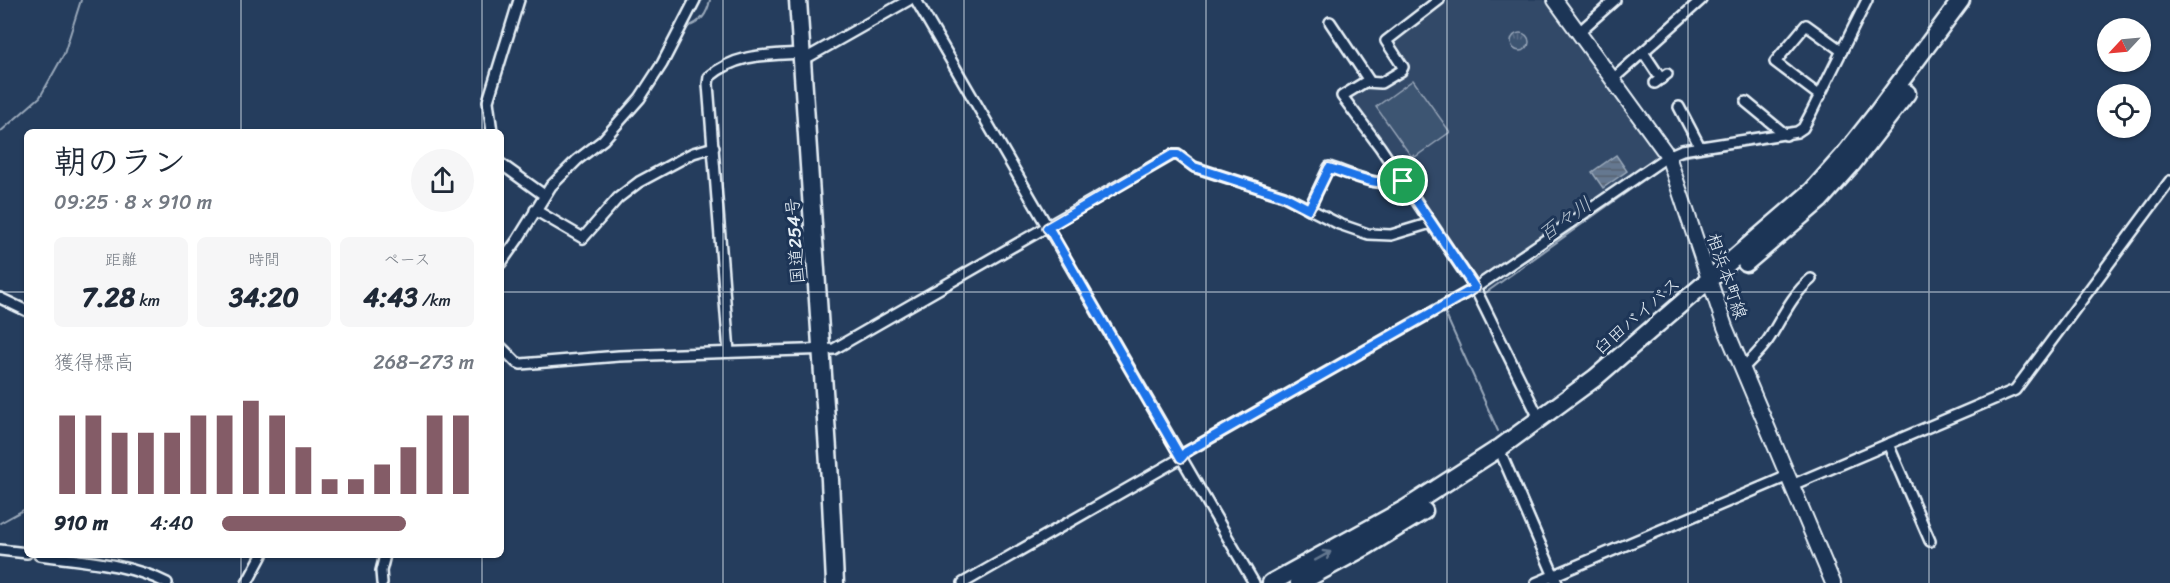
<!DOCTYPE html>
<html lang="ja">
<head>
<meta charset="utf-8">
<style>
	body { margin:0; font-family:Sriracha,"Klee One",sans-serif; background:#f6f6f7; color:#1f2937; height:100vh; display:flex; flex-direction:column; font-size:22px; white-space:nowrap }
	* { box-sizing:border-box; margin:0 }
	p { font-size:20px; color:#747a83 }
	.icon { flex:none; width:33px; height:33px; fill:none; stroke:currentColor; stroke-width:2; stroke-linecap:round; stroke-linejoin:round }
	.map { position:relative; flex:1; overflow:hidden }
	.side { position:absolute; left:24px; top:129px; width:480px; height:429px; display:flex; flex-direction:column; background:#fff; border-radius:9px; box-shadow:0 2px 4px #0004 }
	.side>* { flex:none }
	.needle { width:39px; rotate:244deg }
	.controls { position:absolute; left:2097px; top:18px; display:grid; gap:12px }
	.controls a { display:grid; place-items:center; width:54px; height:54px; border-radius:50%; background:#fff; box-shadow:0 2px 4px #0004; font-size:30px }
	.pin { position:absolute; display:grid; place-items:center; width:51px; height:51px; color:#fff; margin:-26px; border:3px solid #fff; border-radius:50%; box-shadow:0 2px 6px #0007 }
	.round { display:grid; place-items:center; flex:none; width:63px; height:63px; border-radius:32px; background:#f6f6f7 }
	.summary { display:flex; align-items:center; justify-content:space-between; height:102px; padding:0 30px }
	h1 { font-size:33px; font-weight:800; line-height:45px }
	.figures { display:grid; grid-template-columns:repeat(3,1fr); gap:9px; height:102px; padding:6px 30px }
	.figures div { display:grid; align-content:center; border-radius:9px; background:#f6f6f7; text-align:center }
	.figures b { font-size:26px; font-weight:800 }
	.figures small { font-size:16px; font-weight:400 }
	.figures p { font-size:16px }
	.chart { height:168px; padding:12px 30px }
	.chart p { display:flex; justify-content:space-between }
	.chart svg { width:100%; height:108px; margin-top:6px; stroke:#845c67; stroke-width:6 }
	ul { padding:0 30px; list-style:none; font-size:20px }
	li { display:grid; grid-template-columns:96px 72px 1fr; align-items:center; height:45px }
	li i { height:15px; border-radius:8px; background:#845c67 }
	.map>svg:first-child { display:block }
	.built { fill:#334a68 }
	.grass { fill:url(#grass-tufts); stroke:#93a2b5; stroke-width:1.5 }
	.garden { fill:#3e5472; stroke:#93a2b5; stroke-width:1.5 }
	.water { fill:url(#water-rules); stroke:#99a8ba; stroke-width:1.5 }
	.lines { fill:none; stroke-linecap:round; stroke-linejoin:round }
	.stream { stroke:#99a8ba; stroke-width:2 }
	.street-casing { stroke:#e8f1f8; stroke-width:14 }
	.secondary-casing { stroke:#e8f1f8; stroke-width:18 }
	.highway-casing { stroke:#e8f1f8; stroke-width:21 }
	.street { stroke:#1d3557; stroke-width:9 }
	.secondary { stroke:#1d3557; stroke-width:14 }
	.highway { stroke:#1d3557; stroke-width:16 }
	.oneway { stroke:#64778f }
	.route-casing { stroke:#fff; stroke-width:12 }
	.route { stroke:#1a73e8; stroke-width:8 }
	.grid { fill:none; stroke:#e8f1f8; stroke-width:1.5; stroke-opacity:0.55 }
	.labels { text-anchor:middle; stroke-width:6; stroke-linejoin:round; paint-order:stroke }
	.street-label { font-size:18px; fill:#e8f1f8; stroke:#1d3557 }
	.water-label { font-size:20px; font-style:italic; fill:#b4c1ce; stroke:#1d3557 }
</style>
</head>
<body>
<div class="map">
<svg width="2170" height="583" viewBox="0 0 2170 583">
	<defs>
		<pattern id="grass-tufts" width="24" height="20" patternUnits="userSpaceOnUse" patternTransform="scale(1.5)"><rect width="24" height="20" fill="#3e5472"/><path d="M3 7l-1-3M5 7V3M7 7l1-3M15 17l-1-3M17 17v-4M19 17l1-3" fill="none" stroke="#5a6d87"/></pattern>
		<pattern id="water-rules" width="6" height="5" patternUnits="userSpaceOnUse" patternTransform="scale(1.5)"><rect width="6" height="5" fill="#657890"/><path d="M0 2.5h6" fill="none" stroke="#576270"/></pattern>
	</defs>
	<rect width="100%" height="100%" fill="#253d5d"/>
	<filter id="ink" filterUnits="userSpaceOnUse"><feTurbulence type="fractalNoise" baseFrequency=".0167" numOctaves="2"/><feDisplacementMap in="SourceGraphic" scale="12" xChannelSelector="R" yChannelSelector="G"/><feConvolveMatrix kernelMatrix="1 2 1 2 8 2 1 2 1" color-interpolation-filters="sRGB"/></filter>
	<g filter="url(#ink)">
		<polygon class="built" points="1449,0 1544,0 1660,155 1479,280 1347,97 1369,86 1380,86 1409,71 1391,43"/>
		<circle class="grass" cx="1520" cy="42" r="9"/>
		<polygon class="garden" points="1413,80 1450,132 1415,157 1413,155 1411,156 1376,107"/>
		<polygon class="water" points="1616,155 1627,171 1603,188 1592,172"/>
		<g class="lines">
			<g class="stream">
				<polyline points="1845,54 1858,31 1872,0"/>
				<path d="M668 62 687 27C701 22 707 15 710 0"/>
				<polyline points="1809,127 1823,100"/>
				<polyline points="0,132 40,97 64,54 81,0"/>
				<polyline points="1677,158 1798,136"/>
				<polyline points="501,171 539,197"/>
				<polyline points="567,176 607,143 620,127"/>
				<polyline points="1484,294 1662,167"/>
				<polyline points="1447,308 1445,313 1498,431"/>
				<polyline points="1516,473 1557,569"/>
				<polyline points="0,523 27,508"/>
				<polyline points="1559,575 1563,583"/>
			</g>
			<g class="street-casing">
				<g id="street">
					<polyline points="916,0 1254,583"/>
					<polyline points="1439,0 1386,41 1403,67 1401,71 1381,83 1365,82 1342,96 1380,147 1475,288 1540,420"/>
					<polyline points="1330,22 1370,82"/>
					<polyline points="1579,32 1615,0"/>
					<polyline points="1643,52 1661,79"/>
					<polyline points="803,60 909,0"/>
					<polyline points="1613,79 1701,0"/>
					<polyline points="1655,83 1667,74"/>
					<polyline points="1820,96 1775,62 1806,25 1842,51"/>
					<polyline points="1746,102 1786,135"/>
					<polyline points="1679,107 1700,147"/>
					<polyline points="492,132 488,101 519,0"/>
					<polyline points="501,164 544,195"/>
					<path d="M1309 209 1329 167C1353 175 1378 188 1403 181"/>
					<polyline points="535,210 583,238 618,198 639,182 693,153 714,147"/>
					<polyline points="501,263 518,239 551,186 577,160 603,140 640,98 662,64 695,0"/>
					<polyline points="0,298 27,311"/>
					<polyline points="501,347 516,362 521,364 619,356 834,349 1172,155 1178,155 1194,167 1284,196 1339,224 1368,234 1391,235 1431,223"/>
					<path d="M729 352 708 84 709 77C737 53 768 55 802 53"/>
					<path d="M1742 369C1752 359 1763 349 1770 337 1783 316 1792 295 1811 279"/>
					<polyline points="1888,444 1930,541"/>
					<polyline points="1503,458 1557,583"/>
					<polyline points="1792,485 2015,390 2170,181"/>
					<polyline points="0,550 27,553"/>
					<path d="M39 555C83 561 127 563 167 583"/>
					<polyline points="247,583 262,555"/>
					<polyline points="382,583 381,571 385,555"/>
					<polyline points="963,583 1181,458 1186,452 1475,288 1668,156 1682,150 1797,132 1803,128 1811,113 1867,0"/>
					<polyline points="1536,583 1788,476"/>
				</g>
			</g>
			<g class="secondary-casing">
				<polyline id="secondary" points="1555,0 1668,156 1725,327 1833,583"/>
			</g>
			<g class="highway-casing">
				<g id="highway">
					<polyline points="798,0 830,480 835,583"/>
					<polyline points="1746,263 1820,200 1852,164 1907,93"/>
					<polyline points="1271,583 1405,509 1501,447 1595,378 1812,191 1844,155 1874,117 1961,0"/>
					<polyline points="1299,583 1367,546 1424,511"/>
				</g>
			</g>
			<use href="#street" class="street"/>
			<use href="#secondary" class="secondary"/>
			<use href="#highway" class="highway"/>
		</g>
		<defs><path id="oneway-shaft" d="M-6 0H5M1.5-3L5.5 0L1.5 3" fill="none" stroke-width="1.6" stroke-linecap="round" stroke-linejoin="round" transform="scale(1.5)"/></defs>
		<use class="oneway" href="#oneway-shaft" transform="translate(1323 556) rotate(-29)"/>
	</g>
	<g class="lines" filter="url(#ink)">
		<g class="route-casing">
			<path id="route" d="M1172 155H1178L1194 167 1284 196 1309 209 1329 168C1353 175 1378 188 1403 181L1475 288 1186 452 1181 458 1051 232 1047 228Z"/>
		</g>
		<use href="#route" class="route"/>
	</g>
	<path class="grid" d="M241 0V132M482 0V132M723 0V583M964 0V583M1206 0V583M1447 0V583M1688 0V583M1929 0V583M0 292H27M501 292H2170M241 555V583M482 555V583"/>
	<g class="labels">
		<g class="street-label">
			<text transform="translate(795 241) rotate(-94)" y="6">国道254号</text>
			<text transform="translate(1727 276) rotate(71)" y="6">相浜本町線</text>
			<text transform="translate(1637 316) rotate(-41)" y="6">臼田バイパス</text>
		</g>
		<g class="water-label">
			<text transform="translate(1565 219) rotate(-36)" y="7">百々川</text>
		</g>
	</g>
</svg>
<div class="controls">
<a><svg class="needle" viewBox="-14 -14 28 28"><path d="M0-13l5 13h-10z" fill="#e53935"/><path d="M0 13l5-13h-10z" fill="#747a83"/></svg></a>
<a><svg class="icon" aria-label="locate" viewBox="0 0 24 24"><circle cx="12" cy="12" r="6"/><path d="M12 2v4M12 18v4M2 12h4M18 12h4"/></svg></a>
</div>
<div class="pin" style="left:1403px;top:181px;background:#1e9e55"><svg class="icon" aria-label="arrive" viewBox="0 0 24 24"><path d="M6 21V4h12l-3 4 3 4H6"/></svg></div>
<section class="side">
<div class="summary"><div><h1>朝のラン</h1><p>09:25 · 8 × 910 m</p></div><a class="round"><svg class="icon" aria-label="share" viewBox="0 0 24 24"><path d="M12 15V3M7 8l5-5 5 5M5 13v7h14v-7"/></svg></a></div>
<div class="figures">
<div><p>距離</p><b>7.28<small> km</small></b></div>
<div><p>時間</p><b>34:20</b></div>
<div><p>ペース</p><b>4:43<small> /km</small></b></div>
</div>
<div class="chart"><p><span>獲得標高</span>268–273 m</p>
<svg viewBox="0 0 160 44" preserveAspectRatio="none"><path d="M5 44V12M15 44V12M25 44V19M35 44V19M45 44V19M55 44V12M65 44V12M75 44V6M85 44V12M95 44V25M105 44V38M115 44V38M125 44V32M135 44V25M145 44V12M155 44V12"/></svg>
</div>
<ul>
<li><b>910 m</b>4:40<i style="width:73%"></i></li>
</ul>
</section>
</div>
</body>
</html>
